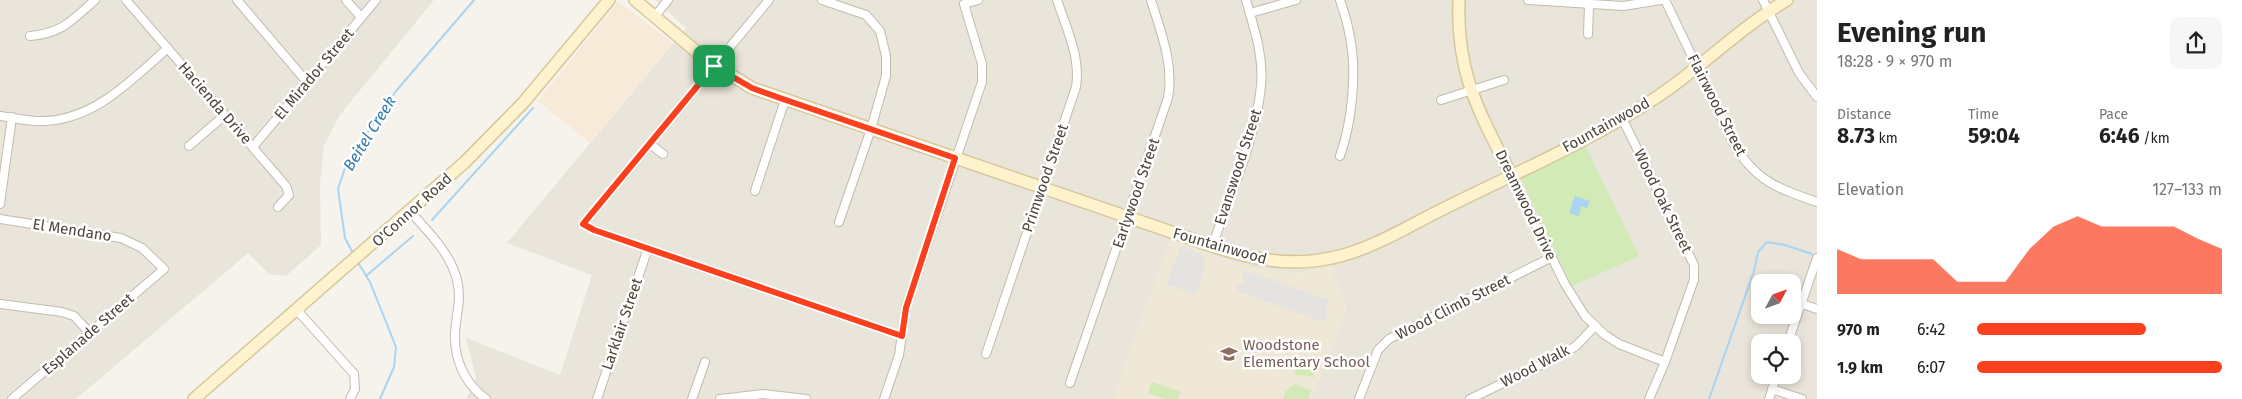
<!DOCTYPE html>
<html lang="en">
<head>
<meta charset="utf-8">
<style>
	body { margin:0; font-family:"Fira Sans",sans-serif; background:#f6f6f6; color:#222; height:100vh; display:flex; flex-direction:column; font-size:19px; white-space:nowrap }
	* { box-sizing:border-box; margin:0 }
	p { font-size:16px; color:#767676 }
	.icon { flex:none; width:28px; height:28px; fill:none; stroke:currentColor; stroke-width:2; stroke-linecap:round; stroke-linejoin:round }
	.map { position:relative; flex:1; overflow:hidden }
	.panel { display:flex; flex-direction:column; background:#fff; width:425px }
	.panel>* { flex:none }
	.needle { width:32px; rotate:49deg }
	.tools { position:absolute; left:1751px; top:274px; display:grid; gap:10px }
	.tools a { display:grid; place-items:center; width:50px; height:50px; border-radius:10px; background:#fff; box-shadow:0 2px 8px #0003; font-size:25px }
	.pin { position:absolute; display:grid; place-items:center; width:42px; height:42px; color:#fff; margin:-21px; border-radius:10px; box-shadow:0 2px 8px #0006 }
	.round { display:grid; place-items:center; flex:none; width:52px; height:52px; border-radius:10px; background:#f6f6f6 }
	.headline { display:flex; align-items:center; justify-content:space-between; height:85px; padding:0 20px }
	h1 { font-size:28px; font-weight:700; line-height:38px }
	.figures { display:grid; grid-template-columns:repeat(3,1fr); gap:8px; height:85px; padding:5px 20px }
	.figures div { display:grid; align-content:center }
	.figures b { font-size:21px; font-weight:700 }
	.figures small { font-size:14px; font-weight:400 }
	.figures p { font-size:14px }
	.chart { height:140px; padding:10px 20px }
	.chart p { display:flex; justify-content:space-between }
	.chart svg { width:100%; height:90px; margin-top:5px; fill:#fc3f1d; opacity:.7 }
	ul { padding:0 20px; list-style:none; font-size:16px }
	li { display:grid; grid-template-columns:80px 60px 1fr; align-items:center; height:38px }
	li i { height:12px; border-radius:6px; background:#fc3f1d }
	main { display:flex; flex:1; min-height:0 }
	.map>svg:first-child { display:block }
	.residential { fill:#eae5da; fill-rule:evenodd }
	.commercial { fill:#f7ead8 }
	.education { fill:#efe8d6 }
	.green { fill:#d2eab5 }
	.parking { fill:#e5e3e0 }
	.water { fill:#a9d4f2 }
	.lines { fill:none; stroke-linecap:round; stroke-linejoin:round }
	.stream { stroke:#a9d4f2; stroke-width:2 }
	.street-casing { stroke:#c2bbae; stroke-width:10 }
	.secondary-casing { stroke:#d6c79b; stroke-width:14 }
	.street { stroke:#fff; stroke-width:8 }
	.secondary { stroke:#fff3cd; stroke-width:11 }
	.route-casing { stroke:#fff; stroke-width:10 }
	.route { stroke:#fc3f1d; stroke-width:6 }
	.labels { text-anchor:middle; stroke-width:5; stroke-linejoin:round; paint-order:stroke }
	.street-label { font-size:15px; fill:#4b4439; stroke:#fff }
	.education-label { font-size:15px; fill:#785e54; stroke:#fff; text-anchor:start }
	.water-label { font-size:16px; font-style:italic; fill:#2e7ab2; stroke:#fff }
</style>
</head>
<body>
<main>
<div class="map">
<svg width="1817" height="399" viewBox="0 0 1817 399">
	<rect width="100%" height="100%" fill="#f6f3ec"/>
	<g class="residential">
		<polygon points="0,0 434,0 339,116 324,145 320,183 321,245 286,276 269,274 248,253 76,399 0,399"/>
		<path d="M655 0H1817V399H1311L1346 309 1331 268 1294 273 1250 268 1170 240 1113 399H466L476 378 466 338 560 375 592 275 507 243 686 28ZM1760 282H1792V315H1760ZM1760 342H1792V375H1760Z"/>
	</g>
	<polygon class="commercial" points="618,2 673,43 590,142 538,101"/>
	<polygon class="education" points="1170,240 1250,268 1294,273 1331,267 1346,309 1311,399 1113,399"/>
	<g class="green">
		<polygon points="1584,143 1639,256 1572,286 1520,177"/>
		<polygon points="1299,360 1316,365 1313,377 1294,374"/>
		<polygon points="1152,382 1181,392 1178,399 1165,399 1148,393"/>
		<polygon points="1294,384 1311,390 1309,399 1283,399 1285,392"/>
	</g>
	<g class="parking">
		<polygon points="1181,246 1203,255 1205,270 1195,295 1166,284"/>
		<polygon points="1246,271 1330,300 1325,310 1328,318 1321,321 1239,292 1236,287 1239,283 1244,283 1241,276"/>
	</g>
	<polygon class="water" points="1575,196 1590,201 1587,208 1581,206 1579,216 1569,213"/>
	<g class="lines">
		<g class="stream">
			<polyline points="432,220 533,108"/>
			<polyline points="354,255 345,238 338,189 347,162 396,91 474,0"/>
			<polyline points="357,261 370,282 396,347 394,367 380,399"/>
			<polyline points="366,276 413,236"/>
			<polyline points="1709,399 1754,271 1758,252 1767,242 1785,245 1812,254"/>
		</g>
		<g class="street-casing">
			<g id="street">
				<polyline points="126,0 286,186 289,195 278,207"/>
				<polyline points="237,0 307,82"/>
				<polyline points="346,0 361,17"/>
				<polyline points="769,0 583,224 594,230 902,336"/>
				<polyline points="822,0 866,15 880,31 886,56 886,76 871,129 839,222"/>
				<polyline points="1528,0 1623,6 1661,0"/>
				<path d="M1665 0 1734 144C1755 181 1779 189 1817 202"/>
				<polyline points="1763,0 1799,73 1817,97"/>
				<polyline points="1250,13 1296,0"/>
				<polyline points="655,16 668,0"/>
				<polyline points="1588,34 1589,6"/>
				<path d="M30 36C63 33 72 20 95 0"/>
				<polyline points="1441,100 1504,80"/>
				<path d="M0 116C15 118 31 122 46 121 97 118 132 79 168 48"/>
				<polyline points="1622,118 1694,265 1694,280 1690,291 1665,362 1649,399"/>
				<polyline points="650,144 663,154"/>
				<polyline points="189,146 225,115"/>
				<polyline points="253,147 376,0"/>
				<path d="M1340 156C1352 122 1357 73 1350 37 1348 25 1344 12 1340 0"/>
				<polyline points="1511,175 1565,284 1585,316 1605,335 1619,344 1665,362"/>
				<polyline points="755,191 785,100"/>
				<polyline points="0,204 12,117"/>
				<path d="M410 211C428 232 450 252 457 280 462 299 456 314 455 333 454 359 464 383 486 399"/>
				<polyline points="0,219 121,238 142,248 164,269 12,399"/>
				<path d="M1212 246C1230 196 1256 139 1261 86 1264 56 1254 28 1246 0"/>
				<polyline points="0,304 62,312 74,316 90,333"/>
				<polyline points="1802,304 1817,309"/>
				<polyline points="297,310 354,374 355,389 350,399"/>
				<polyline points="1788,342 1817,258"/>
				<path d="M986 354 1076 87C1081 58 1066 27 1057 0"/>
				<path d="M1070 383 1168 98C1174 64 1161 33 1151 0"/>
				<polyline points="1772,389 1802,399"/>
				<polyline points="597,399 648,248"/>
				<polyline points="692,399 705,362"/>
				<polyline points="720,399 763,394 806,399"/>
				<polyline points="884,399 899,355 906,307 982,82 982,64 964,4 978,0"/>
				<polyline points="1359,399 1378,350 1389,339 1552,257"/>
				<polyline points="1470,399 1561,355 1576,346 1595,326"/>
				<polyline points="1769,399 1777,375"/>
			</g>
		</g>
		<g class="secondary-casing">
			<g id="secondary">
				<path d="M635 0 704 58 752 88 1212 246C1252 259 1289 267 1331 258 1369 251 1410 225 1445 208 1517 172 1593 140 1660 95 1704 65 1741 27 1787 0"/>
				<path d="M1459 0C1456 74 1479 111 1511 175"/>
				<polyline points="194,399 465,162 523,103 609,0"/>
			</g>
		</g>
		<use href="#street" class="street"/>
		<use href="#secondary" class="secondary"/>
	</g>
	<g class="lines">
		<g class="route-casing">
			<polygon id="route" points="714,66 752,88 777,97 955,158 906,308 902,336 594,230 583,224"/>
		</g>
		<use href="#route" class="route"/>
	</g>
	<defs>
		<g id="school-bare" transform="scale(1.35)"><path d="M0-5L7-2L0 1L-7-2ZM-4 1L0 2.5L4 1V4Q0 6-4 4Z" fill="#8d6e63" stroke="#fff" stroke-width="2.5" paint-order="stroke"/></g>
	</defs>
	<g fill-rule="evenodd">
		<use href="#school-bare" x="1229" y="354"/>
	</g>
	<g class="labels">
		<g class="street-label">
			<text transform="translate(314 74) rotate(-50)" y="5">El Mirador Street</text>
			<text transform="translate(215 103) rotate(49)" y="5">Hacienda Drive</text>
			<text transform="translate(1717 105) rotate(63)" y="5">Flairwood Street</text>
			<text transform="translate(1606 125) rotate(-29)" y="5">Fountainwood</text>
			<text transform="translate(1238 167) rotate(-72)" y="5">Evanswood Street</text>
			<text transform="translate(1045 178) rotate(-71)" y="5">Primwood Street</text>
			<text transform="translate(1136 193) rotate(-71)" y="5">Earlywood Street</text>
			<text transform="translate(1663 201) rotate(64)" y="5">Wood Oak Street</text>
			<text transform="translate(1526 205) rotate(64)" y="5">Dreamwood Drive</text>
			<text transform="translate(412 210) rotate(-42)" y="5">O'Connor Road</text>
			<text transform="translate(72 230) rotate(9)" y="5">El Mendano</text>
			<text transform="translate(1220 246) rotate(16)" y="5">Fountainwood</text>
			<text transform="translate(1453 307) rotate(-27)" y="5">Wood Climb Street</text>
			<text transform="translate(622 324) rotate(-71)" y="5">Larklair Street</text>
			<text transform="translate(88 334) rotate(-41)" y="5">Esplanade Street</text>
			<text transform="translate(1535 366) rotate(-27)" y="5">Wood Walk</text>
		</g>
		<g class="education-label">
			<text x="1243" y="350">Woodstone<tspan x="1243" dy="17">Elementary School</tspan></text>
		</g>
		<g class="water-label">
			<text transform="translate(369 133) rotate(-58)" y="6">Beitel Creek</text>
		</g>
	</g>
</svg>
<div class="tools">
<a><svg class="needle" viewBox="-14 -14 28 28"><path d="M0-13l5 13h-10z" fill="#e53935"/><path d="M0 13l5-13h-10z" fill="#767676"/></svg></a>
<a><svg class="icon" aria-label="locate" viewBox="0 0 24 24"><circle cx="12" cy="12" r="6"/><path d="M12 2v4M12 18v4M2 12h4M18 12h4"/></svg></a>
</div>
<div class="pin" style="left:714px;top:66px;background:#1e9e55"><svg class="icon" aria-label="arrive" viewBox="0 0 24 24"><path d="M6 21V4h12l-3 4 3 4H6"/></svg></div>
</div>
<section class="panel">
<div class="headline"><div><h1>Evening run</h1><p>18:28 · 9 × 970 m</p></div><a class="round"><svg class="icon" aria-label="share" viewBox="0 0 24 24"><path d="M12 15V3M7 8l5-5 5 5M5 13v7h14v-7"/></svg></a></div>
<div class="figures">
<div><p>Distance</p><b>8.73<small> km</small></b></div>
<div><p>Time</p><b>59:04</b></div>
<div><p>Pace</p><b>6:46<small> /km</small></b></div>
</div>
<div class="chart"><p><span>Elevation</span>127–133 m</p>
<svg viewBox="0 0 160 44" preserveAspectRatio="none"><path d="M0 44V22L10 27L20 27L30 27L40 27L50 38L60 38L70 38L80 22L90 11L100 6L110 11L120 11L130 11L140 11L150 17L160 22V44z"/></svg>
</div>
<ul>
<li><b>970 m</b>6:42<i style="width:69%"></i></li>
<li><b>1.9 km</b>6:07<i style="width:100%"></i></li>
</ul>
</section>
</main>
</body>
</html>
